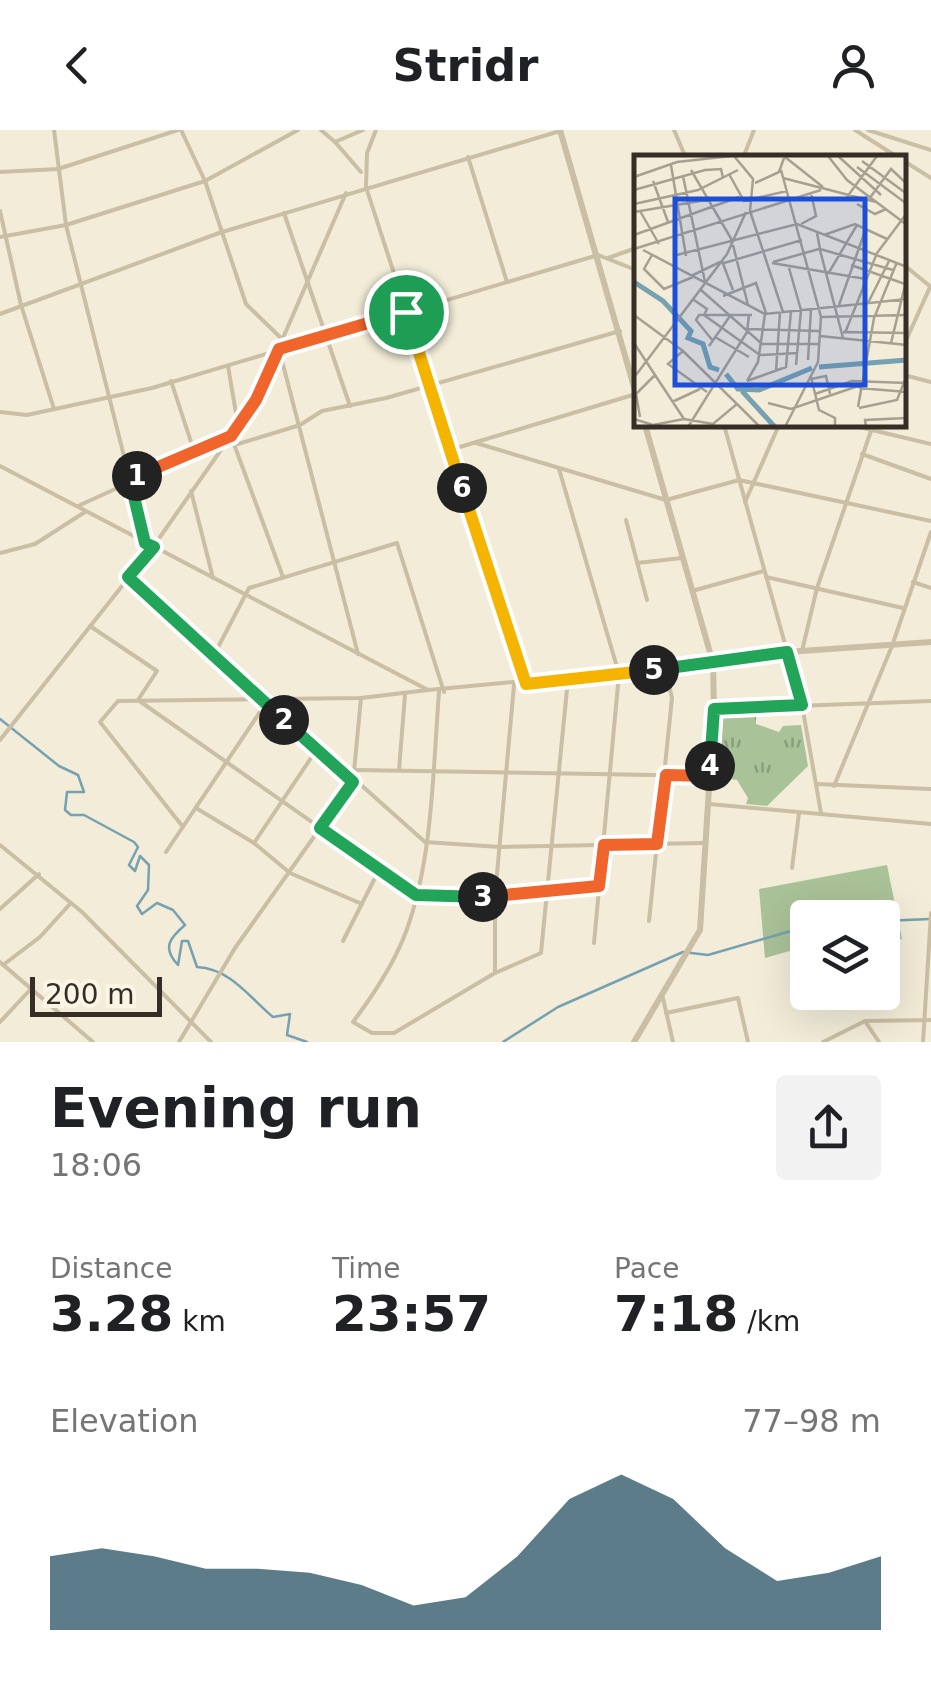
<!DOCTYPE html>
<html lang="en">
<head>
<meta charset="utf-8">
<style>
	body { margin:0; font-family:"DejaVu Sans",sans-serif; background:#f2f2f2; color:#202124; height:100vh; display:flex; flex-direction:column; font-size:38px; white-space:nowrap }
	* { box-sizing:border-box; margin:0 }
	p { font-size:32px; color:#757577 }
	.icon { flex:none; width:55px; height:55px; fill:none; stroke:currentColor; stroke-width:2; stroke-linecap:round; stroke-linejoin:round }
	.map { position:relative; height:912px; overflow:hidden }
	.side { display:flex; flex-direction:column; background:#fff; flex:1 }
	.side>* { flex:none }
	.tools { position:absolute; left:790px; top:770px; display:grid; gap:20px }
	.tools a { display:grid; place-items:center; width:110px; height:110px; border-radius:10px; background:#fff; box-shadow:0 10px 40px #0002; font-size:50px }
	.scale { position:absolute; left:30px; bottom:25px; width:132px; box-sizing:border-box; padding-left:10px; border:5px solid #362e26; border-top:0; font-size:28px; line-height:35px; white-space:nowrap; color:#362e26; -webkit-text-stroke:8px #faf5e5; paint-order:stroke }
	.pin { position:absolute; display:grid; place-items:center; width:85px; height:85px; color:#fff; margin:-42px; border:5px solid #fff; border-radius:50%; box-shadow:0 2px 10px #0007 }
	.km { position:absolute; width:50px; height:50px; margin:-25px; border-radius:50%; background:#222; color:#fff; font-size:28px; line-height:50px; text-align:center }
	.round { display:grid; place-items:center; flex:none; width:105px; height:105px; border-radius:10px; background:#f2f2f2 }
	.summary { display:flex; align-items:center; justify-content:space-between; height:170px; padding:0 50px }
	h1 { font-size:55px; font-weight:700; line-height:75px }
	.stats { display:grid; grid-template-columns:repeat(3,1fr); gap:15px; height:170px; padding:10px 50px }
	.stats div { display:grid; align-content:center }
	.stats b { font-size:50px; font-weight:700 }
	.stats small { font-size:28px; font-weight:400 }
	.stats p { font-size:28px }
	.chart { height:280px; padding:20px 50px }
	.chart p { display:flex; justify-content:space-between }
	.chart svg { width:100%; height:180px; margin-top:10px; fill:#1a4658; opacity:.7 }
	header { display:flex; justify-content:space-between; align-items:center; height:130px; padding:0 50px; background:#fff; font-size:45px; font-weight:700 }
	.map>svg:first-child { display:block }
	.green { fill:#aac298 }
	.park { fill:url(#park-tufts) }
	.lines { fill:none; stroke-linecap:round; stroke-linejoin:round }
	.stream { stroke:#76a1b0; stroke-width:2.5 }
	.minor { stroke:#cabea4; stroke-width:4 }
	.tertiary { stroke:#cabea4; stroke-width:6 }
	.split-1-casing { stroke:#fff; stroke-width:20 }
	.split-2-casing { stroke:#fff; stroke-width:20 }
	.split-3-casing { stroke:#fff; stroke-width:20 }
	.split-4-casing { stroke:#fff; stroke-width:20 }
	.split-5-casing { stroke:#fff; stroke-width:20 }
	.split-6-casing { stroke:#fff; stroke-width:20 }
	.split-7-casing { stroke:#fff; stroke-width:20 }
	.split-1 { stroke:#f0652b; stroke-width:12 }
	.split-2 { stroke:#22a559; stroke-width:12 }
	.split-3 { stroke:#22a559; stroke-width:12 }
	.split-4 { stroke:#f0652b; stroke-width:12 }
	.split-5 { stroke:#22a559; stroke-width:12 }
	.split-6 { stroke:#f5b400; stroke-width:12 }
	.split-7 { stroke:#f5b400; stroke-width:12 }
	.inset-river { fill:none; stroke:#76a1b0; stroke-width:5 }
	.inset-road { fill:none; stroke:#a7a091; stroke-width:2.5 }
	.view { fill:#1d4ed8; fill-opacity:0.15; stroke:#1d4ed8; stroke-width:5 }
	.inset-edge { fill:none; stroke:#362e26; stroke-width:5 }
</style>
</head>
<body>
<header><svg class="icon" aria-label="back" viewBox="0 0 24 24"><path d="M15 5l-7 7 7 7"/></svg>Stridr<svg class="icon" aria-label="person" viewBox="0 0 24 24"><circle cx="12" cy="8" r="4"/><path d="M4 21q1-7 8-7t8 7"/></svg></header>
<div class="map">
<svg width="931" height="912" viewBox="0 0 931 912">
	<defs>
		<pattern id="park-tufts" width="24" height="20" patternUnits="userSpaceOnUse" patternTransform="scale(2.5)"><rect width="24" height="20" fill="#aac298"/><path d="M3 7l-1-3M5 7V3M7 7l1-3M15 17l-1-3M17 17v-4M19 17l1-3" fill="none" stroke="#8b9e7c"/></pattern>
	</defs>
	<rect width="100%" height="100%" fill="#f2ecd8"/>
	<polygon class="green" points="887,735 902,809 883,810 882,788 808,788 807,816 765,828 759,759"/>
	<polygon class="park" points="756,582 756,594 779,602 783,596 801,595 808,636 767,676 746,674 748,668 737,650 715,647 721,585"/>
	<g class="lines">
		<g class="stream">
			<path d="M0 589 59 636 78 645 84 662H67L65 680 71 685H84L134 712 138 717 129 735 135 741 140 726 149 735 148 760 137 776 142 784 157 773 173 780 185 795C171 807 161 817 178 835L182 811H188L197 837C231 839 249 867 273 887L290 884 287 905 307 912"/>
			<polyline points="882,791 930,789"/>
			<polyline points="503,912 558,877 683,822 708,825 808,796"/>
		</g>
		<g class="minor">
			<polyline points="54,0 66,95 145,410"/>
			<polyline points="181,0 205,51 246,174 281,208"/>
			<polyline points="321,0 335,12 363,0"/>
			<polyline points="376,0 367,23 366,57 527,554"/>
			<polyline points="674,0 686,28"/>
			<polyline points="855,0 899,28"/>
			<polyline points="868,0 931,20"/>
			<polyline points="335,12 361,42"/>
			<polyline points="468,27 507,152"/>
			<polyline points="743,28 754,0"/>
			<polyline points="904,31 931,48"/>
			<polyline points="0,42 58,39 178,0"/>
			<polyline points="0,81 21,175 54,279"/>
			<polyline points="284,83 350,276"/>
			<polyline points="0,107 66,95 205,51 298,0"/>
			<polyline points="608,128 636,118"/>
			<polyline points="904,135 931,157"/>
			<polyline points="0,184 219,103 560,1"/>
			<polyline points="904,215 930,157"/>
			<polyline points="279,219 358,524"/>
			<polyline points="228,236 238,295"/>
			<polyline points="904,245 931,252"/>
			<polyline points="171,251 193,318"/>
			<polyline points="0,282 27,285 152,258 598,125 636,140"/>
			<polyline points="724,295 802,575 821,683"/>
			<polyline points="851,295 931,314"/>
			<polyline points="476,313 666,370 739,350 931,391"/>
			<polyline points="238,314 300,295 322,281 386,268 620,201"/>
			<polyline points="450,320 636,264"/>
			<polyline points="862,324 931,349"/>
			<polyline points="0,336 428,560 713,533"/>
			<polyline points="559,339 619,544 594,813"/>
			<polyline points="191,361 213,448"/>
			<polyline points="745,372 779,295"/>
			<polyline points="78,376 231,306 283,447"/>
			<polyline points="626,390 647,470"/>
			<polyline points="0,423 35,414 85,382"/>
			<polyline points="637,433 682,428"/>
			<polyline points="128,447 425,712 500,717 703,713"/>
			<polyline points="766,447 903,478"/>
			<polyline points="913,452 931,458"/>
			<polyline points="692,461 764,441"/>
			<polyline points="90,496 157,541 138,570 416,765 441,769 599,757"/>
			<polyline points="802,521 817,458 873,295"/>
			<polyline points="214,525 249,458 397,413 444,562"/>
			<path d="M439 562C433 639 433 726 407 799 395 833 374 864 353 892L372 903H394L495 843 541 823 568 549"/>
			<polyline points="716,579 931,571"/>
			<polyline points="0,610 153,417 256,270 346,63"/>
			<polyline points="356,640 710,646"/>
			<polyline points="399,640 405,565"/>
			<polyline points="816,654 931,659"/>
			<polyline points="834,656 892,516 931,402"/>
			<polyline points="709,674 931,694"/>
			<polyline points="196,678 254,713 290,743 362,774"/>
			<polyline points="183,697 100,592 118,571 361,568 428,560"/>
			<polyline points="254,713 317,619"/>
			<polyline points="0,715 82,782 211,912"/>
			<polyline points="166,722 266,573"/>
			<polyline points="792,738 799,683"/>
			<polyline points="0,779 39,744"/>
			<polyline points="649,791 672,568 665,538"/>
			<polyline points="343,811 379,740"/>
			<polyline points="0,832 93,912"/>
			<polyline points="3,835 40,807 70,774"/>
			<polyline points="495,843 495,766 514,555"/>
			<polyline points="663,868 673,912"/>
			<polyline points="666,883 738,868 748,912"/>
			<polyline points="865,891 879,912"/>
			<polyline points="0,892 29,861"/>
			<polyline points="179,912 235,818 353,652 361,568"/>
			<polyline points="823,912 865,891 931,890"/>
			<polyline points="923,912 931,783"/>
		</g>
		<g class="tertiary">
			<polyline points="560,0 636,264"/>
			<polyline points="713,533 787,522 931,512"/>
			<polyline points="634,912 700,800 714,579 713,533 645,295"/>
		</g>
	</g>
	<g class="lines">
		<g class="split-1-casing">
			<polyline id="split-1" points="137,346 231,306 256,270 279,219 406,182"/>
		</g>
		<g class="split-2-casing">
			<polyline id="split-2" points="137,346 130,350 145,413 154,417 128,447 284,590"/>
		</g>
		<g class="split-3-casing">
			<polyline id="split-3" points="284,590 353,652 320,698 416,765 483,767"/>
		</g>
		<g class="split-4-casing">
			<polyline id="split-4" points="483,767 599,756 604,715 657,714 666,645 710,646 710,636"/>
		</g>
		<g class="split-5-casing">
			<polyline id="split-5" points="654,540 787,522 802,575 714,579 710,636"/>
		</g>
		<g class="split-6-casing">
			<polyline id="split-6" points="462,358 526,554 654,540"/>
		</g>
		<g class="split-7-casing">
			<polyline id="split-7" points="406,182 462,358"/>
		</g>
		<use href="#split-1" class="split-1"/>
		<use href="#split-2" class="split-2"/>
		<use href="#split-3" class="split-3"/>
		<use href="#split-4" class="split-4"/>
		<use href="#split-5" class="split-5"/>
		<use href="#split-6" class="split-6"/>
		<use href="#split-7" class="split-7"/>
	</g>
	<g transform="translate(634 25)">
		<rect width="272" height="272" fill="#f2ecd8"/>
		<path class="inset-river" d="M0 127 29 146 57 176 54 183 69 189 76 212 85 215M185 212 273 205M92 219 104 234 125 235 178 213M108 236 141 272"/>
		<path class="inset-road" d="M100 1 119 24 116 56 149 157M194 1 213 25 273 70M204 1 247 40M151 2 189 32M228 6 273 39M37 10 52 101M223 12 273 49M57 15 99 87M147 15 187 162 184 207 151 272M95 19 110 46 153 36M49 21 71 127M0 22 43 7 97 1M149 23 242 47M19 26 34 67M121 28 145 17 150 3M0 35 71 15 87 14 89 23M213 42 243 1M235 44 257 14 273 29M0 49 64 35 104 15M223 49 241 59 252 54M6 56 25 89M0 57 78 44M167 69 182 61 177 38M183 78 186 94 259 115M0 80 105 42M190 80 221 69 253 84M99 90 114 150M0 94 187 35M9 95 131 159 273 144M186 95 209 183M18 100 10 114 30 134 59 122M39 101 163 69 273 112M139 107 185 94M90 108 168 85M138 108 232 124M217 110 271 129M155 113 167 155 162 210M194 119 223 70M57 121 88 106 99 135M67 135 128 189H186M89 141 122 128 132 158M60 145 73 154 70 160 126 200 164 198M234 148 256 104M205 150 231 76M0 160 49 196 103 249 79 269 50 264 0 188M187 162 273 160M114 174 186 176M209 177 273 178M211 178 243 98 273 58M186 181 273 190M81 182 115 202M79 186 62 165 65 160H118M257 188 273 122M75 191 96 161M49 196 34 209 73 237M174 205 177 154M142 216 146 157M2 220 93 99 112 57M177 222 185 255 201 263V272M177 224 192 221 196 239M113 226 152 212 157 156M113 226 124 207 131 159M225 233 273 237M181 239 218 226 273 228M38 247 66 234M134 248 157 254 230 229M103 249 126 272M224 252 240 163 263 107M225 253 263 245 273 220M6 262 2 239 21 220M0 264 19 270 50 264M54 272 113 177 115 160M232 272 231 265 273 263"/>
		<path class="view" d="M41 44H231V230H41Z"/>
		<rect width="272" height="272" class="inset-edge"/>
	</g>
</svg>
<div class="tools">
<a><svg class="icon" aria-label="layers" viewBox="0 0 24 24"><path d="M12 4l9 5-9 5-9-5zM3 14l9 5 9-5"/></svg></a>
</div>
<div class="scale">200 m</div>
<div class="pin" style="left:406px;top:182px;background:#1e9e55"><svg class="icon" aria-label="arrive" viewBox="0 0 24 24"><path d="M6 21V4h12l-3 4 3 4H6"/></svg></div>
<b class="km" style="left:137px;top:346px">1</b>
<b class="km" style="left:284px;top:590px">2</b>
<b class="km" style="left:483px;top:767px">3</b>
<b class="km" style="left:710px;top:636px">4</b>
<b class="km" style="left:654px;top:540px">5</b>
<b class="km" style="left:462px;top:358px">6</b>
</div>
<section class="side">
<div class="summary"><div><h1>Evening run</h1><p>18:06</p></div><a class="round"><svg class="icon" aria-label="share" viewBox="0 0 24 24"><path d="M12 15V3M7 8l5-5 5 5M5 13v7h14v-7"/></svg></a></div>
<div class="stats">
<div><p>Distance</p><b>3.28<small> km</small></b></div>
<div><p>Time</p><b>23:57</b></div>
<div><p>Pace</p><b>7:18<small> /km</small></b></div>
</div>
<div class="chart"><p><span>Elevation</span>77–98 m</p>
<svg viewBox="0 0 160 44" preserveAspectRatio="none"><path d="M0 44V26L10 24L20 26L30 29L40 29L50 30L60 33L70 38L80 36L90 26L100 12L110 6L120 12L130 24L140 32L150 30L160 26V44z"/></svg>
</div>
</section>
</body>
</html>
